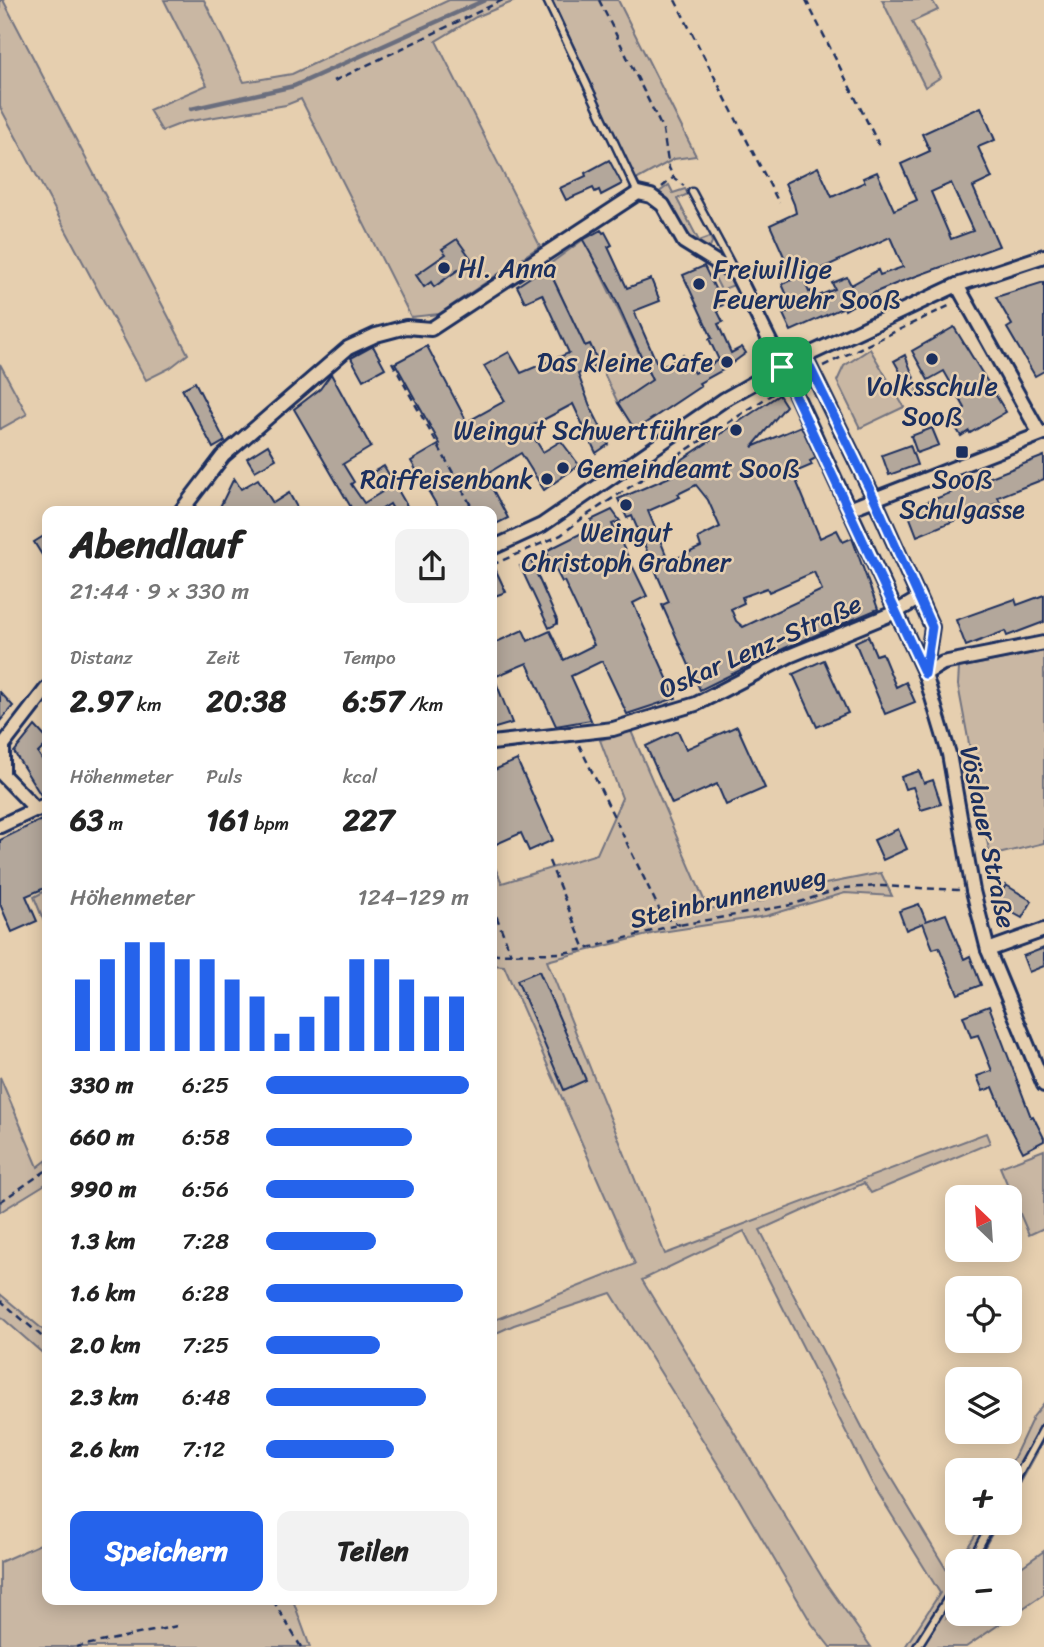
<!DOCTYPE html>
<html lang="de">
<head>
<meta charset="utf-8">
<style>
	body { margin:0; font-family:Sriracha,sans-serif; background:#f2f2f2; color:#222; height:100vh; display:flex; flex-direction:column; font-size:26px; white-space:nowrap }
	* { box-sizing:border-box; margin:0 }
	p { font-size:23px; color:#767676 }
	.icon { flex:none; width:38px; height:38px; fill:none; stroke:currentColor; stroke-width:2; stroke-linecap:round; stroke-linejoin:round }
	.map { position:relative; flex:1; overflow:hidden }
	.details { position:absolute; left:42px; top:506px; width:455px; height:1099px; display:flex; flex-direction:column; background:#fff; border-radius:14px; box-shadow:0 4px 18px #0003 }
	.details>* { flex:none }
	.needle { width:46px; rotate:335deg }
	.buttons { position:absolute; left:945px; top:1185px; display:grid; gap:14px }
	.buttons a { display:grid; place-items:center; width:77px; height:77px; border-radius:14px; background:#fff; box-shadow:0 4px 18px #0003; font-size:35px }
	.pin { position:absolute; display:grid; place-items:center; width:60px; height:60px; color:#fff; margin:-30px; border-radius:14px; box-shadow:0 4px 10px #0006 }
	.round { display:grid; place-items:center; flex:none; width:74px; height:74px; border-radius:14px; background:#f2f2f2 }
	.head { display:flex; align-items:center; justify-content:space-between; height:119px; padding:0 28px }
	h1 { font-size:38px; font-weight:700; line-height:52px }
	.figures { display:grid; grid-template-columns:repeat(3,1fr); gap:10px; height:119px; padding:7px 28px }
	.figures div { display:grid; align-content:center }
	.figures b { font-size:30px; font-weight:700 }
	.figures small { font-size:19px; font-weight:400 }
	.figures p { font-size:19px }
	.chart { height:196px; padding:14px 28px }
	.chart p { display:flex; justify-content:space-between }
	.chart svg { width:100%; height:126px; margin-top:7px; stroke:#2563eb; stroke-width:6 }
	.action { display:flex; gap:14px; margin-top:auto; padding:14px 28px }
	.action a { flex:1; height:80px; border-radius:14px; background:#2563eb; color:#fff; font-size:28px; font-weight:700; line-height:80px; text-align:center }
	.action a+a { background:#f2f2f2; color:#222 }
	ul { padding:0 28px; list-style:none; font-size:23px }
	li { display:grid; grid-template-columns:112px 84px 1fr; align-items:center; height:52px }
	li i { height:18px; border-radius:9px; background:#2563eb }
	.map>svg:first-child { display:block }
	.green { fill:#c9b7a3; stroke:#727380; stroke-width:2 }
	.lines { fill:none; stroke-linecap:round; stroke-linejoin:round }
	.stream { stroke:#6b6e7e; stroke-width:4.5 }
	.building { fill:#b3a79b; stroke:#1b2f5e; stroke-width:2; fill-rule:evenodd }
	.service-casing { stroke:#1b2f5e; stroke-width:11 }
	.minor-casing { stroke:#1b2f5e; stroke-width:18 }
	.path { stroke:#1b2f5e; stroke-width:2.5; stroke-dasharray:7 5; stroke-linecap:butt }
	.service { stroke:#e6cfaf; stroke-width:6 }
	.minor { stroke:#e6cfaf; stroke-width:12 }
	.route-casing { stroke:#fff; stroke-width:14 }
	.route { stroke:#2563eb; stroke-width:9 }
	.poi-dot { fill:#1b2f5e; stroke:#e6cfaf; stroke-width:2.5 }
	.labels { text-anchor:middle; stroke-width:5; stroke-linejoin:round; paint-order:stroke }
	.poi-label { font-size:26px; fill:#1b2f5e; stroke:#e6cfaf; text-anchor:start }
	.street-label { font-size:26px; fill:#1b2f5e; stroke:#e6cfaf }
</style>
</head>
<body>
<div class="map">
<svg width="1044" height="1647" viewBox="0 0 1044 1647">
	<rect width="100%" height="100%" fill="#e6cfaf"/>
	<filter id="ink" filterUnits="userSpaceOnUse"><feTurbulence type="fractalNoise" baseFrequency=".0143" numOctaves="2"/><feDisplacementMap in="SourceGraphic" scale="14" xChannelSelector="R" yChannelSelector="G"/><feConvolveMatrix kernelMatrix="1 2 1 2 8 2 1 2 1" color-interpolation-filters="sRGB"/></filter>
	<g filter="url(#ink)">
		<g class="green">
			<polygon points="0,0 3,0 188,354 170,368 146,380 0,107"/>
			<polygon points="164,0 204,0 244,82 292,74 449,0 517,0 476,17 436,41 540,246 439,314 411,317 301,99 286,105 185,122 162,131 149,110 207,85"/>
			<polygon points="552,0 618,0 696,156 674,159 636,180"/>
			<polygon points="882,0 932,0 938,10 912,22 941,77 925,87"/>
			<path d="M669 185 673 193 685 189 688 194 677 199 699 241 710 237 712 242 710 247C681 243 680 205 658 193Z"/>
			<polygon points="584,239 653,382 618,403 590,344 585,346 547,266"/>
			<polygon points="708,264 732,281 734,285 721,290"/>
			<polygon points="870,349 904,407 860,428 837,381 844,366"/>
			<polygon points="0,364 27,414 0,429"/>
			<polygon points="1044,651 1044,843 990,856 958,685 959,668"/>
			<polygon points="631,731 708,909 763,901 761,894 799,884 815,886 881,873 892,896 845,893 766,916 655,933 547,961 665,1254 986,1133 990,1143 871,1193 864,1183 760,1230 874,1450 949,1574 957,1563 957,1598 947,1617 957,1611 957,1614 1010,1614 1010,1575 1044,1551 1044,1594 966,1647 905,1647 940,1593 872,1483 744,1231 642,1280 825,1582 871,1647 830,1647 812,1624 727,1479 611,1293 514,1325 492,1335 492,1321 635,1264 504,966 492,965 492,861 502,883 597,854 622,798 600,740"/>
			<polygon points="47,890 47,929 34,897"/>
			<polygon points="0,1077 38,1167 47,1160 47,1183 0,1212"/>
			<polygon points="1044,1150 1044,1228 1029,1235 1000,1167"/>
			<polygon points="0,1294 47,1333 47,1357 0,1316"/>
			<polygon points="1044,1403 1044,1440 1010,1502 1010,1470 1008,1470 1033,1417"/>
			<polygon points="983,1523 998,1523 977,1561 959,1561"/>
			<polygon points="47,1541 47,1600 300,1600 294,1603 310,1647 0,1647 0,1562"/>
		</g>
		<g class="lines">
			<polyline class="stream" points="191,109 294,86 485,0"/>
		</g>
		<g class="building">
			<path d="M981 107 995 140 978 147 992 178 973 187 999 246 900 282 876 292 845 310 844 307 791 331 783 314 793 309 782 284 794 279 770 225 796 213 794 204 785 183 818 167 832 197 865 182 863 178 877 172 894 210 917 200 901 164 930 151 922 134ZM951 183 973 231 951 239 931 192ZM890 237 903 267 880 275 878 270 851 285 847 277 832 283 835 289 814 298 811 291 809 292 803 277Z"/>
			<polygon points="609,160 622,184 601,195 599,190 595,192 593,188 566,200 560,188 586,176 585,173"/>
			<polygon points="601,230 603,233 605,232 612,245 608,247 627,288 651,279 660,301 634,311 659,368 683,355 694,373 719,360 709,339 712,338 683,275 704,266 723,305 716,308 723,322 718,324 731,353 742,347 746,353 723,370 699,383 701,386 635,430 618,403 652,380 613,294 583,240"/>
			<polygon points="457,239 472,260 434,287 431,282 424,287 416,275 446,254 442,249"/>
			<polygon points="547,266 585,346 590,344 599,365 578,374 590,406 609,444 596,453 573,404 528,428 543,452 561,441 579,465 544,490 521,453 485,475 508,518 492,526 492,511 440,511 411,461 440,444 395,363 427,346 467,422 505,401 484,366 509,352 521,373 569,353 542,294 525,302 517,286"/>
			<polygon points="1044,282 1044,371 1035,376 1007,328 1012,325 996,297"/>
			<polygon points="954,327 1006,412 970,433 969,431 961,436 950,418 965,408 944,371 928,380 912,351"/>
			<polygon points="373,346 385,368 363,380 351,358"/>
			<polygon points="905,355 919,391 913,394 894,361"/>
			<polygon points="331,374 371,447 343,464 354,482 351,484 364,503 382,492 371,473 384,466 410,511 394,511 390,504 379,511 350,511 352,509 294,409 320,389"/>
			<polygon points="195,382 225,441 213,448 182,389"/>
			<path d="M779 395 786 406 752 447 801 426 816 458 810 461 812 465 793 473 820 538 837 530 843 542 852 538 878 609 785 648 700 690 662 605 669 602 632 516 627 518 618 499 672 476 668 469ZM696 485 708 500 720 527 698 538 701 547 669 562 648 511 680 497 678 494ZM814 572 822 590 743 627 736 621 731 609 744 603 742 597 767 588 769 592Z"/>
			<polygon points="932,428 939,445 917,453 911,436"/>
			<polygon points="268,445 276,459 255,471 247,458"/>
			<polygon points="910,445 917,465 889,475 882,455"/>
			<polygon points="1044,456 1044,479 998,497 1000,502 917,536 907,510"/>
			<polygon points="234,478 241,489 258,479 273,503 289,493 299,511 218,511"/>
			<polygon points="612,510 620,521 612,524 647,596 633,603 676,698 627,714 602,661 571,676 591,720 556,726 527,663 494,677 512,723 492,729 492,644 523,630 528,641 550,631 564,660 594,645 564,581 562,582 546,551 594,527 591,520"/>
			<polygon points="47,534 47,563 34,542"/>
			<polygon points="531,561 557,620 557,624 549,628 520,566"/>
			<polygon points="492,562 506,592 492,597"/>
			<polygon points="1044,595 1044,622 1007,636 1005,631 966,646 956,620 1015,599 1017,605"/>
			<polygon points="868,636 876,655 882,653 896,687 906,682 915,702 885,714 855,642"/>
			<polygon points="824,660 848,713 817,727 793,674"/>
			<polygon points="0,692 13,706 0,721"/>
			<polygon points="35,726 47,739 47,744 38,753 47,767 47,795 42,797 14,752"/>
			<polygon points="737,726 765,788 726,805 717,784 672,804 646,746 678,731 686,749"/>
			<polygon points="517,760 553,840 529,851 521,833 492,846 492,771"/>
			<polygon points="919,771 924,783 933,780 941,804 921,810 913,787 905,789 901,777"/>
			<polygon points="41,820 47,833 47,887 26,896 37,921 12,932 0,904 0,840"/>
			<polygon points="898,829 907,849 883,860 874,840"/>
			<polygon points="1006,885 1032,901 1022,918 995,903"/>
			<polygon points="919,904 926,921 946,914 964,959 970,956 981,985 958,994 939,947 933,949 923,923 906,930 899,911"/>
			<polygon points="1044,948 1044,966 1029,972 1023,956"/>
			<polygon points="539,971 586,1080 564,1090 517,980"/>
			<polygon points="989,1006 1031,1117 1033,1116 1044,1138 1044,1141 1023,1152 1007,1121 993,1087 983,1091 977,1076 992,1071 978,1035 971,1037 963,1016"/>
		</g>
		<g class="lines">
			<g class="service-casing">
				<g id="service">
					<polyline points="547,0 638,193"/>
					<polyline points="692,192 734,270"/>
					<polyline points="1010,1490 1044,1428"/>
					<polyline points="971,1561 992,1522"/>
					<polyline points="917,1647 957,1584"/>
				</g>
			</g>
			<g class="minor-casing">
				<g id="minor">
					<polyline points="957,285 1040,434"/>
					<polyline points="805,357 874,498 932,627 925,674"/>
					<polyline points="849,509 1044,433"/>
					<polyline points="181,511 223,456 348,348 376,335 406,327 431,329 638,193 651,196 663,205 684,242 737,275 791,384 925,674 949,754 973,891 988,950 1044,1085"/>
					<polyline points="492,548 542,525 725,399 782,367 957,285 1044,256"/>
					<polyline points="925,674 943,663 1044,643"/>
					<polyline points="492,743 613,729 696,704 789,656 896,612 918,599"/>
					<polyline points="3,747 3,775 37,810"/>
					<polyline points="0,749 47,688"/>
					<polyline points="0,826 47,804"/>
					<polyline points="988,950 1044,930"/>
				</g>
			</g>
			<g class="path">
				<polyline points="599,0 663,130 669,168 674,178 684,186"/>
				<polyline points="675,0 779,203"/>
				<polyline points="806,0 881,149"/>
				<polyline points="334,81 503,0"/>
				<polyline points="662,187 673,178"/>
				<polyline points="392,362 474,511"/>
				<polyline points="823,366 953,304"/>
				<polyline points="492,565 561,535 584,517 780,389"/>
				<polyline points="579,745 663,917 680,925"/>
				<polyline points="549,861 585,949"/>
				<polyline points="492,905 511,954"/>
				<polyline points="492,954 562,953 585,949 663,928 791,905 842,888 882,886 959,890"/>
				<polyline points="0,1202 47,1170"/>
				<polyline points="0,1300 47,1341"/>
				<polyline points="273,1600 301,1647"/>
				<polyline points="76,1647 177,1626"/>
			</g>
			<use href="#service" class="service"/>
			<use href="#minor" class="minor"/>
		</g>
	</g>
	<g class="lines" filter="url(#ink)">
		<g class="route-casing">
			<polygon id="route" points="805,357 874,498 932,627 925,674 782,367"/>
		</g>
		<use href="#route" class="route"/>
	</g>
	<g class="poi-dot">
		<circle cx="444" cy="268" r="7"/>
		<circle cx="699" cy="284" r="7"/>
		<circle cx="932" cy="359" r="7"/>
		<circle cx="727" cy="362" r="7"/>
		<circle cx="736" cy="430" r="7"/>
		<rect x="955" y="445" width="14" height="14" rx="3.5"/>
		<circle cx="563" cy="468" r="7"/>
		<circle cx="547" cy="479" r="7"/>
		<circle cx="626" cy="505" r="7"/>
	</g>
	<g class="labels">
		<g class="poi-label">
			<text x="458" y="277">Hl. Anna</text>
			<text x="713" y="278">Freiwillige<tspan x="713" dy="30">Feuerwehr Sooß</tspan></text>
			<text x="713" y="371" text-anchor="end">Das kleine Cafe</text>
			<text x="932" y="395" text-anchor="middle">Volksschule<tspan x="932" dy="30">Sooß</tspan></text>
			<text x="722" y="439" text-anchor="end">Weingut Schwertführer</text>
			<text x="577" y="477">Gemeindeamt Sooß</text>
			<text x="533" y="488" text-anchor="end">Raiffeisenbank</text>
			<text x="962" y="488" text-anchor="middle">Sooß<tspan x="962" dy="30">Schulgasse</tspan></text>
			<text x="626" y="541" text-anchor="middle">Weingut<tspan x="626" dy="30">Christoph Grabner</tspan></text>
		</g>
		<g class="street-label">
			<text transform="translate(760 646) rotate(-24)" y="9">Oskar Lenz-Straße</text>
			<text transform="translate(988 837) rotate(78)" y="9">Vöslauer Straße</text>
			<text transform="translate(728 897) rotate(-13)" y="9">Steinbrunnenweg</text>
		</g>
	</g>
</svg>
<div class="buttons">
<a><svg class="needle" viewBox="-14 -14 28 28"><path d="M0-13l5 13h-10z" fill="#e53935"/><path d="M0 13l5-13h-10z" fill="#767676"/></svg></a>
<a><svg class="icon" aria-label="locate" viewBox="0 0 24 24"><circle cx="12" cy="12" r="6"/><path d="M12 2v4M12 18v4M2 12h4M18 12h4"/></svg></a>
<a><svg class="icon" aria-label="layers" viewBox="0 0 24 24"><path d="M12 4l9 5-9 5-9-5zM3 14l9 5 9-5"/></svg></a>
<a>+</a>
<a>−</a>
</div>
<div class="pin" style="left:782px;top:367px;background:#1e9e55"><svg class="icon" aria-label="arrive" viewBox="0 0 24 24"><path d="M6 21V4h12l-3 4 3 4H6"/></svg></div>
<section class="details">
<div class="head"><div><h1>Abendlauf</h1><p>21:44 · 9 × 330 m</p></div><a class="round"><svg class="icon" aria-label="share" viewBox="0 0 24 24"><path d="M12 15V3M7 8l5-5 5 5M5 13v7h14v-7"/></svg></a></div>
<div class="figures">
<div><p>Distanz</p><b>2.97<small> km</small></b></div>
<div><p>Zeit</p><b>20:38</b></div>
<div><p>Tempo</p><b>6:57<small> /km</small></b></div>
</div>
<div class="figures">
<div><p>Höhenmeter</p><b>63<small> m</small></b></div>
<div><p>Puls</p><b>161<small> bpm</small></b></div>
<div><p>kcal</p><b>227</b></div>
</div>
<div class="chart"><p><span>Höhenmeter</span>124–129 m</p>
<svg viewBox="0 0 160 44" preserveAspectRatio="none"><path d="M5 44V19M15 44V12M25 44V6M35 44V6M45 44V12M55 44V12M65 44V19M75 44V25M85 44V38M95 44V32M105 44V25M115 44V12M125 44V12M135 44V19M145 44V25M155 44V25"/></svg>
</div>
<ul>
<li><b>330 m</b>6:25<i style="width:100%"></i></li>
<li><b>660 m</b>6:58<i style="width:72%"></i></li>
<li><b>990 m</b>6:56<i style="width:73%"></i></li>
<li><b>1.3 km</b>7:28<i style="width:54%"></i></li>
<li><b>1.6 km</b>6:28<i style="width:97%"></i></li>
<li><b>2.0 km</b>7:25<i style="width:56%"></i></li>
<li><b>2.3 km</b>6:48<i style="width:79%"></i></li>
<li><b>2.6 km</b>7:12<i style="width:63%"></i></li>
</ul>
<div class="action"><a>Speichern</a><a>Teilen</a></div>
</section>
</div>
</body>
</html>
